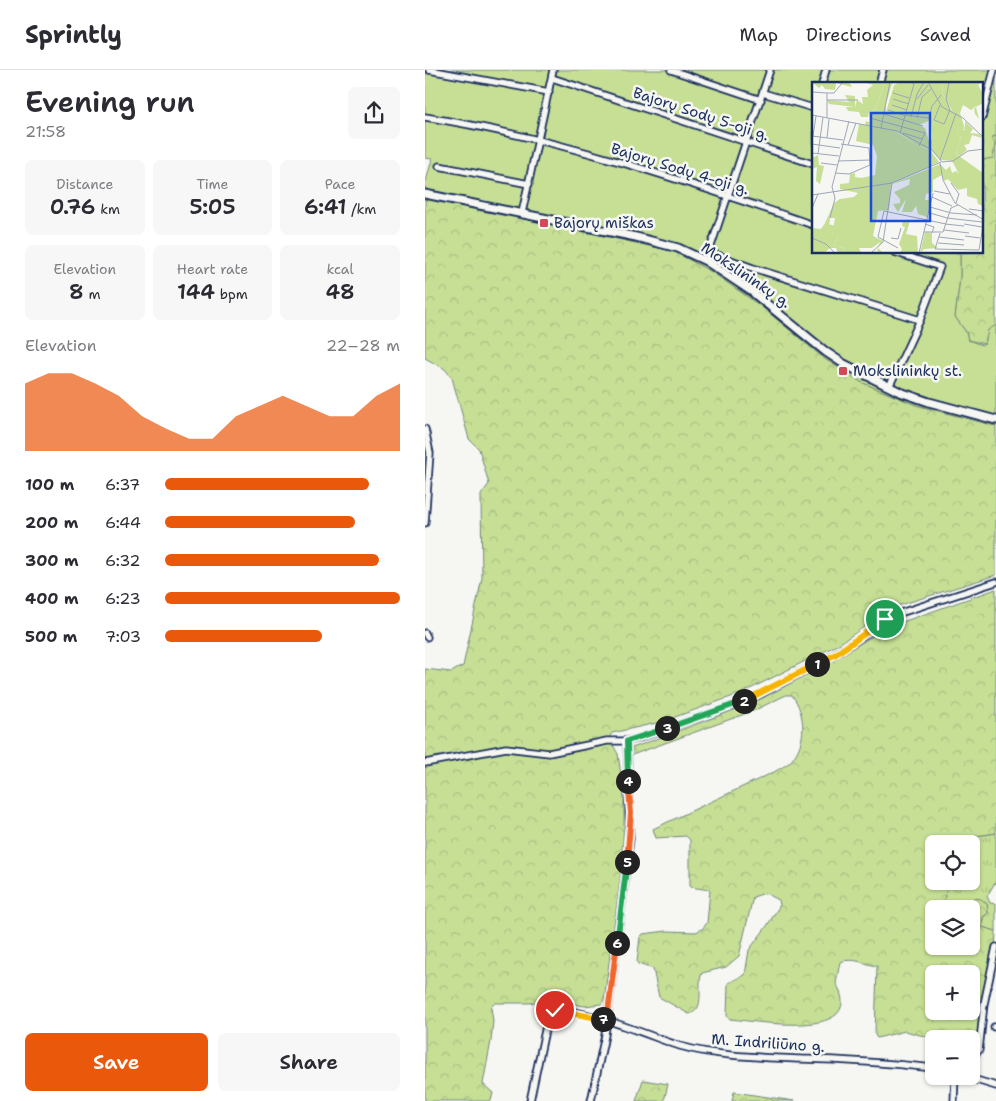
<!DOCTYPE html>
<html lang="en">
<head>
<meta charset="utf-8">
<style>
	body { margin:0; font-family:"Shantell Sans",sans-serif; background:#f7f7f7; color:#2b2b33; height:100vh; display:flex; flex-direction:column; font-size:19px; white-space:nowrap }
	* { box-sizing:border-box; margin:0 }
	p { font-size:16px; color:#7c7c81 }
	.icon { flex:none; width:28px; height:28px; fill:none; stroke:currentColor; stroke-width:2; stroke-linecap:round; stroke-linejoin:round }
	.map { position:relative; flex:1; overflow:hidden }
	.sheet { display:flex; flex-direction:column; background:#fff; width:425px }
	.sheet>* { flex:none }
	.controls { position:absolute; left:500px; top:765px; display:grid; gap:10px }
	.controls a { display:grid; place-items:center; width:55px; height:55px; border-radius:8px; background:#fff; box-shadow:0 1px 4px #0004; font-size:25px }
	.pin { position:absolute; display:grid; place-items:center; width:42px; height:42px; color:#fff; margin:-21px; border:2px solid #fff; border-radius:50%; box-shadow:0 1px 5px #0007 }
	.km { position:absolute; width:25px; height:25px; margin:-12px; border-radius:50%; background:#222; color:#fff; font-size:14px; line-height:25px; text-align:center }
	.round { display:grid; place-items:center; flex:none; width:52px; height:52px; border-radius:8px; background:#f7f7f7 }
	.headline { display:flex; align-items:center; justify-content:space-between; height:85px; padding:0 25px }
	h1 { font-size:28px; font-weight:600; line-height:38px }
	.metrics { display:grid; grid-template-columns:repeat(3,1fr); gap:8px; height:85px; padding:5px 25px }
	.metrics div { display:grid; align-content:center; border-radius:8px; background:#f7f7f7; text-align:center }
	.metrics b { font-size:21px; font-weight:600 }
	.metrics small { font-size:14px; font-weight:400 }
	.metrics p { font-size:14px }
	.chart { height:140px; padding:10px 25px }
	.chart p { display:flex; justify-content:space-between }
	.chart svg { width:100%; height:90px; margin-top:5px; fill:#ea580c; opacity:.7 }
	.button { display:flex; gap:10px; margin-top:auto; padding:10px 25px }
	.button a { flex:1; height:58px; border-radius:8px; background:#ea580c; color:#fff; font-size:20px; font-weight:600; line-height:58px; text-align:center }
	.button a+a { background:#f7f7f7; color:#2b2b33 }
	ul { padding:0 25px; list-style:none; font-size:16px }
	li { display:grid; grid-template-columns:80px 60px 1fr; align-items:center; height:38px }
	li i { height:12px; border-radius:6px; background:#ea580c }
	header { display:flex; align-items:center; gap:30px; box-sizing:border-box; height:70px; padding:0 25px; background:#fff; border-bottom:1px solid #e1e1e2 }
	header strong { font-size:24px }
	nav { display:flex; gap:28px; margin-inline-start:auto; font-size:18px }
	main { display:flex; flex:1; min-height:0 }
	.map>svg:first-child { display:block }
	.grass { fill:url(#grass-tufts); stroke:#70877a }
	.forest { fill:url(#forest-crowns); stroke:#70877a; fill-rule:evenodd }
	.green { fill:#c6df95; stroke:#70877a }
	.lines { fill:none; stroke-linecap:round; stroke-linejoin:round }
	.minor-casing { stroke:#1b2f5e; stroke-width:9 }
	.tertiary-casing { stroke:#1b2f5e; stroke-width:11 }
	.minor { stroke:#f6f6f2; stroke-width:5.5 }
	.tertiary { stroke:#f6f6f2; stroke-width:7 }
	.split-1-casing { stroke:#fff; stroke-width:10 }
	.split-2-casing { stroke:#fff; stroke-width:10 }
	.split-3-casing { stroke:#fff; stroke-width:10 }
	.split-4-casing { stroke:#fff; stroke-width:10 }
	.split-5-casing { stroke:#fff; stroke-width:10 }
	.split-6-casing { stroke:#fff; stroke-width:10 }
	.split-7-casing { stroke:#fff; stroke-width:10 }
	.split-8-casing { stroke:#fff; stroke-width:10 }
	.split-1 { stroke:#f5b400; stroke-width:6 }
	.split-2 { stroke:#f5b400; stroke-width:6 }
	.split-3 { stroke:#22a559; stroke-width:6 }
	.split-4 { stroke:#22a559; stroke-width:6 }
	.split-5 { stroke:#f0652b; stroke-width:6 }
	.split-6 { stroke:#22a559; stroke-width:6 }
	.split-7 { stroke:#f0652b; stroke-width:6 }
	.split-8 { stroke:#f5b400; stroke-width:6 }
	.poi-dot { fill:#d1495b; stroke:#f6f6f2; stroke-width:2 }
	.labels { text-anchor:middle; stroke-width:5; stroke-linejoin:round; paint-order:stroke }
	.street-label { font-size:15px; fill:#1b2f5e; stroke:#f6f6f2 }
	.poi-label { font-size:15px; fill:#1b2f5e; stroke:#f6f6f2; text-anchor:start }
	.inset-road { fill:none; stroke:#9ea6b7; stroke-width:1 }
	.view { fill:#1d4ed8; fill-opacity:0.15; stroke:#1d4ed8; stroke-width:2.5 }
	.inset-edge { fill:none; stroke:#1b2f5e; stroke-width:2.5 }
</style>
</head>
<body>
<header>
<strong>Sprintly</strong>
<nav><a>Map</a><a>Directions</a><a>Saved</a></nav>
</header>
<main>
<section class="sheet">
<div class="headline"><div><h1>Evening run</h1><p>21:58</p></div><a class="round"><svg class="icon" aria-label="share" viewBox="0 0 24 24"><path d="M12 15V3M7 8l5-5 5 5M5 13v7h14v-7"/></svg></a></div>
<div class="metrics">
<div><p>Distance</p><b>0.76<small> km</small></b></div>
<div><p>Time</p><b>5:05</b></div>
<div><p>Pace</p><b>6:41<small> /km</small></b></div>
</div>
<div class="metrics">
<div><p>Elevation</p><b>8<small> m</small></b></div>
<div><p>Heart rate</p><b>144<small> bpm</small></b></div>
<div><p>kcal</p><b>48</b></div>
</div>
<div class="chart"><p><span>Elevation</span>22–28 m</p>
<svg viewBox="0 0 160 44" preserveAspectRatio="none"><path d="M0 44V11L10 6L20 6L30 11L40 17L50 27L60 33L70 38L80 38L90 27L100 22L110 17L120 22L130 27L140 27L150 17L160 11V44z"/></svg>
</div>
<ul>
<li><b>100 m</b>6:37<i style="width:87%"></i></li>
<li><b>200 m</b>6:44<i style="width:81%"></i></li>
<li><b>300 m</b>6:32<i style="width:91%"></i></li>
<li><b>400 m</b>6:23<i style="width:100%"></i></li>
<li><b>500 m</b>7:03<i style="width:67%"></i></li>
</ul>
<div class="button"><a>Save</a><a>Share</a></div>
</section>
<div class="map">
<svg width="571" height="1031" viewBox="0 0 571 1031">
	<defs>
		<pattern id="grass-tufts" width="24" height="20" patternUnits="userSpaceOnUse" patternTransform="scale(1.25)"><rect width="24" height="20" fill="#c6df95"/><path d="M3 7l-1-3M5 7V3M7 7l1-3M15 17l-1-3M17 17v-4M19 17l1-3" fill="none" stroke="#aac083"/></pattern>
		<pattern id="forest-crowns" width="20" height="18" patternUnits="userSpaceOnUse" patternTransform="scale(1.25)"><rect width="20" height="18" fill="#c6df95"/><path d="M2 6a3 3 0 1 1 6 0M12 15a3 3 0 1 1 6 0" fill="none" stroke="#aac083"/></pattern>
	</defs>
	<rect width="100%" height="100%" fill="#f6f6f2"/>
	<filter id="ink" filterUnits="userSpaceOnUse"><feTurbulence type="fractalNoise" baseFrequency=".02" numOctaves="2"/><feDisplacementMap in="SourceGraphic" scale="10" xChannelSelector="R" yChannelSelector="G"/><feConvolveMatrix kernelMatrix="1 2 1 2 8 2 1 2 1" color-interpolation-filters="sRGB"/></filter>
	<g filter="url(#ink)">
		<polygon class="grass" points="571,763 571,811 562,826 565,833 571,834 571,861 557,857 558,847 563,843 562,834 544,836 544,839 517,836 524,811 546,811 546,774 534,774 538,768"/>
		<g class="forest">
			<polygon points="571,66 571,255 561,268 560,274 543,270 541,262 530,247 535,207 535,183 557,182 557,90 560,90 567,67"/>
			<polygon points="0,127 248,181 287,202 336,236 400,289 436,312 491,335 571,356 571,505 472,536 412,575 317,623 236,652 187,663 184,668 193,684 199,727 199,755 195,811 179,930 176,934 159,936 123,929 105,933 70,933 66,937 68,951 66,971 58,1014 68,1023 66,1031 0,1031 0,599 26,602 38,596 57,508 56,425 64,414 54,379 44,369 27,308 20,299 0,288"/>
			<path d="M571 519V763L538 768 534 774H509V811H524L517 836 527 839H509V876H546V839L544 836 549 828 556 829 562 834 563 843 558 847 557 857 571 861C571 889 558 916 555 943 553 957 556 974 546 985V969H510L480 961 452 968 450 965 452 896C438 894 430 887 415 892L411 913C444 972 331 951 304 949L302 946 303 913 320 905 324 880 342 856 355 835 354 830 340 823 328 827 314 886 301 897 277 903C271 915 282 940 264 944L234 927 228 899 213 894 212 892 215 867 218 864 242 861 271 862 277 859 282 853 285 820 265 817V770L261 766 231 768 228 759 349 702C354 699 362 695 366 691 382 672 381 644 367 625H361L328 641 207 685V678L328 633 387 602 463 557ZM509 904H546V941H509Z"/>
			<polygon points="218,1010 243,1014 239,1031 211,1031"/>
			<polygon points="309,1022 369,1031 307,1031"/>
		</g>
		<polygon class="green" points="0,0 571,0 571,66 567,67 570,74 568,88 557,90 557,14 388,14 388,182 535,183 535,207 530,247 541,262 543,270 557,275 560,274 563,260 571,255 571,356 491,335 436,312 400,289 336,236 287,202 248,181 0,127 0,115 7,89 0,88"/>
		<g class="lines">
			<g class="minor-casing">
				<g id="minor">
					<polyline points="4,0 124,22"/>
					<polyline points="246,0 336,30"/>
					<polyline points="127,8 388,94"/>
					<polyline points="397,14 401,0"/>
					<polyline points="454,14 458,0"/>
					<polyline points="338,23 388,38"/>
					<path d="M0 47C133 68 261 111 388 155"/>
					<polyline points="557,48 569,0"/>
					<polyline points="14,96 104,114"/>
					<polyline points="97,143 128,0"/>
					<polyline points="284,182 328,198 495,250"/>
					<polyline points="281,191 345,0"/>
					<polyline points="464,317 495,250 515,197 469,182"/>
					<polyline points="0,359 5,383 0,453"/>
					<polyline points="0,563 2,567"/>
					<polyline points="0,693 81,678 124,683 182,671 202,671 214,668 315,633 335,624 411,584 469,545 571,512"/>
					<polyline points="569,957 571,957"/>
					<polyline points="546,990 554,980 559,934 571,877"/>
					<polyline points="538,1006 571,1016"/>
					<path d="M105 1031 122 951 127 942C145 932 232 969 255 976 294 987 335 987 376 989 420 990 464 993 509 998"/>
					<polyline points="166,1031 180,965 205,769 202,671"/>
					<polyline points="529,1031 530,1006"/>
				</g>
			</g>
			<g class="tertiary-casing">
				<polyline id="tertiary" points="0,124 211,167 253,178 281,191 326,221 401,282 419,294 475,322 504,332 571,350"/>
			</g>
			<use href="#minor" class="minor"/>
			<use href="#tertiary" class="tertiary"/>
		</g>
	</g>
	<g class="lines" filter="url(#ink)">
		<g class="split-1-casing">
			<polyline id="split-1" points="392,594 411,584 460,549"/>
		</g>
		<g class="split-2-casing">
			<polyline id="split-2" points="319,631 392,594"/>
		</g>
		<g class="split-3-casing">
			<polyline id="split-3" points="242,658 319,631"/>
		</g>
		<g class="split-4-casing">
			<polyline id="split-4" points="203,711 202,671 242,658"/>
		</g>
		<g class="split-5-casing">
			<polyline id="split-5" points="202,792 206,743 203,711"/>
		</g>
		<g class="split-6-casing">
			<polyline id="split-6" points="192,873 202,792"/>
		</g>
		<g class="split-7-casing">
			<polyline id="split-7" points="178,949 182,950 192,873"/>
		</g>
		<g class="split-8-casing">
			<polyline id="split-8" points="130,940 178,949"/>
		</g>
		<use href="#split-1" class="split-1"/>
		<use href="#split-2" class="split-2"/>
		<use href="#split-3" class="split-3"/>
		<use href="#split-4" class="split-4"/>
		<use href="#split-5" class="split-5"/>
		<use href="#split-6" class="split-6"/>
		<use href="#split-7" class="split-7"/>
		<use href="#split-8" class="split-8"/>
	</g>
	<g class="poi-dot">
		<rect x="114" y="148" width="10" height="10" rx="2.5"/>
		<rect x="413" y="296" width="10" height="10" rx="2.5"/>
	</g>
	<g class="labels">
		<g class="street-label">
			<text transform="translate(276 44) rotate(18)" y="5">Bajorų Sodų 5-oji g.</text>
			<text transform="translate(255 99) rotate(17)" y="5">Bajorų Sodų 4-oji g.</text>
			<text transform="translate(321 205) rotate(34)" y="5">Mokslininkų g.</text>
			<text transform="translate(343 973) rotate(4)" y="5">M. Indriliūno g.</text>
		</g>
		<g class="poi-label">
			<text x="129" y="158">Bajorų miškas</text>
			<text x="428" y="306">Mokslininkų st.</text>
		</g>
	</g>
	<g transform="translate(387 12)">
		<rect width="171" height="171" fill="#f6f6f2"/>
		<path d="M0 0H37L40 5 24 1 23 8 13 7 10 3 7 6ZM33 13 43 14V25L17 22 15 18 37 20ZM153 39 161 47 158 51 167 52 170 56 160 53 157 62 152 63 155 68 148 74 144 72 149 55 145 53 147 46 153 48ZM13 141 23 144 20 152 26 155 22 163 31 166 34 171H26L24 166H18L12 171H0V146L9 147Z" fill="#c6df95"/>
		<path d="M51 0H73L63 28 57 30 56 35H49L47 30 36 29 34 25H43L45 18 51 22 50 15H56L55 8 61 3ZM130 0H171L166 3 172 14 171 21 164 25 167 37 163 32 162 27 165 23 159 28 151 23 148 31 153 47H147L145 53 149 55 144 72 171 91V124L166 122 165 117 155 114V106L146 108 136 97 132 99 130 93 121 98V110L114 112 113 118H119L115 135 106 132 104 124 100 130H90L94 117 86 130 81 122 88 121V117L82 110 97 103 98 97 80 102 128 82 134 88 138 84 140 91 144 89 147 92 140 79 129 78 142 32 131 12ZM54 39 85 50 104 63 118 68 127 80 79 102 77 128 66 129 61 154 71 159 66 166 71 171 65 169 68 160 60 166H47L49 171H34L31 166 22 163 26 155 20 153 23 136H18L17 145 13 141 22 121 28 117 42 115 46 111 28 107V102L37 101 38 92 43 91V95L49 96 63 93 65 74 61 63 44 59 47 42 53 43ZM6 73 7 83 12 84 8 102 4 99 5 85 0 87V76ZM91 138 98 139 94 152 105 154 106 171H88L90 167 87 162 93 145 90 144ZM113 150 120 151V161L126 166 112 167 108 171Z" fill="#c6df95"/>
		<path d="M73 0H84L80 2 74 22V30L82 3 88 0H130L131 12 139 28 144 30 129 78 119 68 104 63 86 50 58 44 57 30 63 28ZM119 38 120 57 117 59 113 46 107 43Z" fill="#c6df95" fill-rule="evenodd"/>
		<path class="inset-road" d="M116 0 130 25 151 36 172 56M0 10 15 11M81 11 97 16M81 17 97 22M105 17 116 3M15 18H46M80 23 95 28M128 23 122 38 132 42 138 28 134 17 137 0M76 28 94 34M72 32 111 44M0 33 85 49 120 68 130 80 141 79 156 69 172 67M94 33 117 36 120 24 129 13M99 35 105 12 112 0M15 36V11H22L31 0M58 36 113 51 107 64M105 36 110 15 119 7M69 46 78 0M88 51 102 2 99 0M91 51 110 57M0 54 31 58M1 54 4 34M15 56 17 37M0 62 28 66M36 63 44 41M0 71 27 74M6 72 11 35M128 78 144 31M26 79 59 78M9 81 25 83M128 81 131 98 143 121 172 138 167 168M23 91 37 92 58 83 57 66 29 62M139 101 147 112 144 121M122 109 138 112M0 113 80 101 129 80M120 115 140 124M118 125 139 131 165 133M157 127 172 129M118 131 135 136M18 136 23 116 20 105 37 39M135 136 170 140M113 142 122 145 120 151M133 142 152 144M152 142 170 145M0 145V126L6 112M132 148 157 151M112 150H131L139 126 146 123M128 151 123 167 167 168M153 154 168 156M127 155 152 158M0 156 14 162 23 171M79 156 86 157 89 146M126 161 152 163M86 166 66 155 72 129 134 142M59 171 71 160 80 101M107 171 121 111"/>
		<path class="view" d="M59 31H118V139H59Z"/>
		<rect width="171" height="171" class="inset-edge"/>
	</g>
</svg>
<div class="controls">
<a><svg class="icon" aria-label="locate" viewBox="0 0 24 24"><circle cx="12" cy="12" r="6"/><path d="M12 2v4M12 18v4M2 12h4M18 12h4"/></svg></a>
<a><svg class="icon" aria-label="layers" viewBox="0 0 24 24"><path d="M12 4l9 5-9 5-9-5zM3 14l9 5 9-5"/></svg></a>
<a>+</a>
<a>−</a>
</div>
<div class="pin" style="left:460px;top:549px;background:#1e9e55"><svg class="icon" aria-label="arrive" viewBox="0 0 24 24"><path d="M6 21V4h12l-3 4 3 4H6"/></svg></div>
<div class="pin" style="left:130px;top:940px;background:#d93025"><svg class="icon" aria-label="check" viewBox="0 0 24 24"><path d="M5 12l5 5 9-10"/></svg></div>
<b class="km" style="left:392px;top:594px">1</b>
<b class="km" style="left:319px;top:631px">2</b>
<b class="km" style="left:242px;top:658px">3</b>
<b class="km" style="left:203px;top:711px">4</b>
<b class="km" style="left:202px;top:792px">5</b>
<b class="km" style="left:192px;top:873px">6</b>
<b class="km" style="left:178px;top:949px">7</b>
</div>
</main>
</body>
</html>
